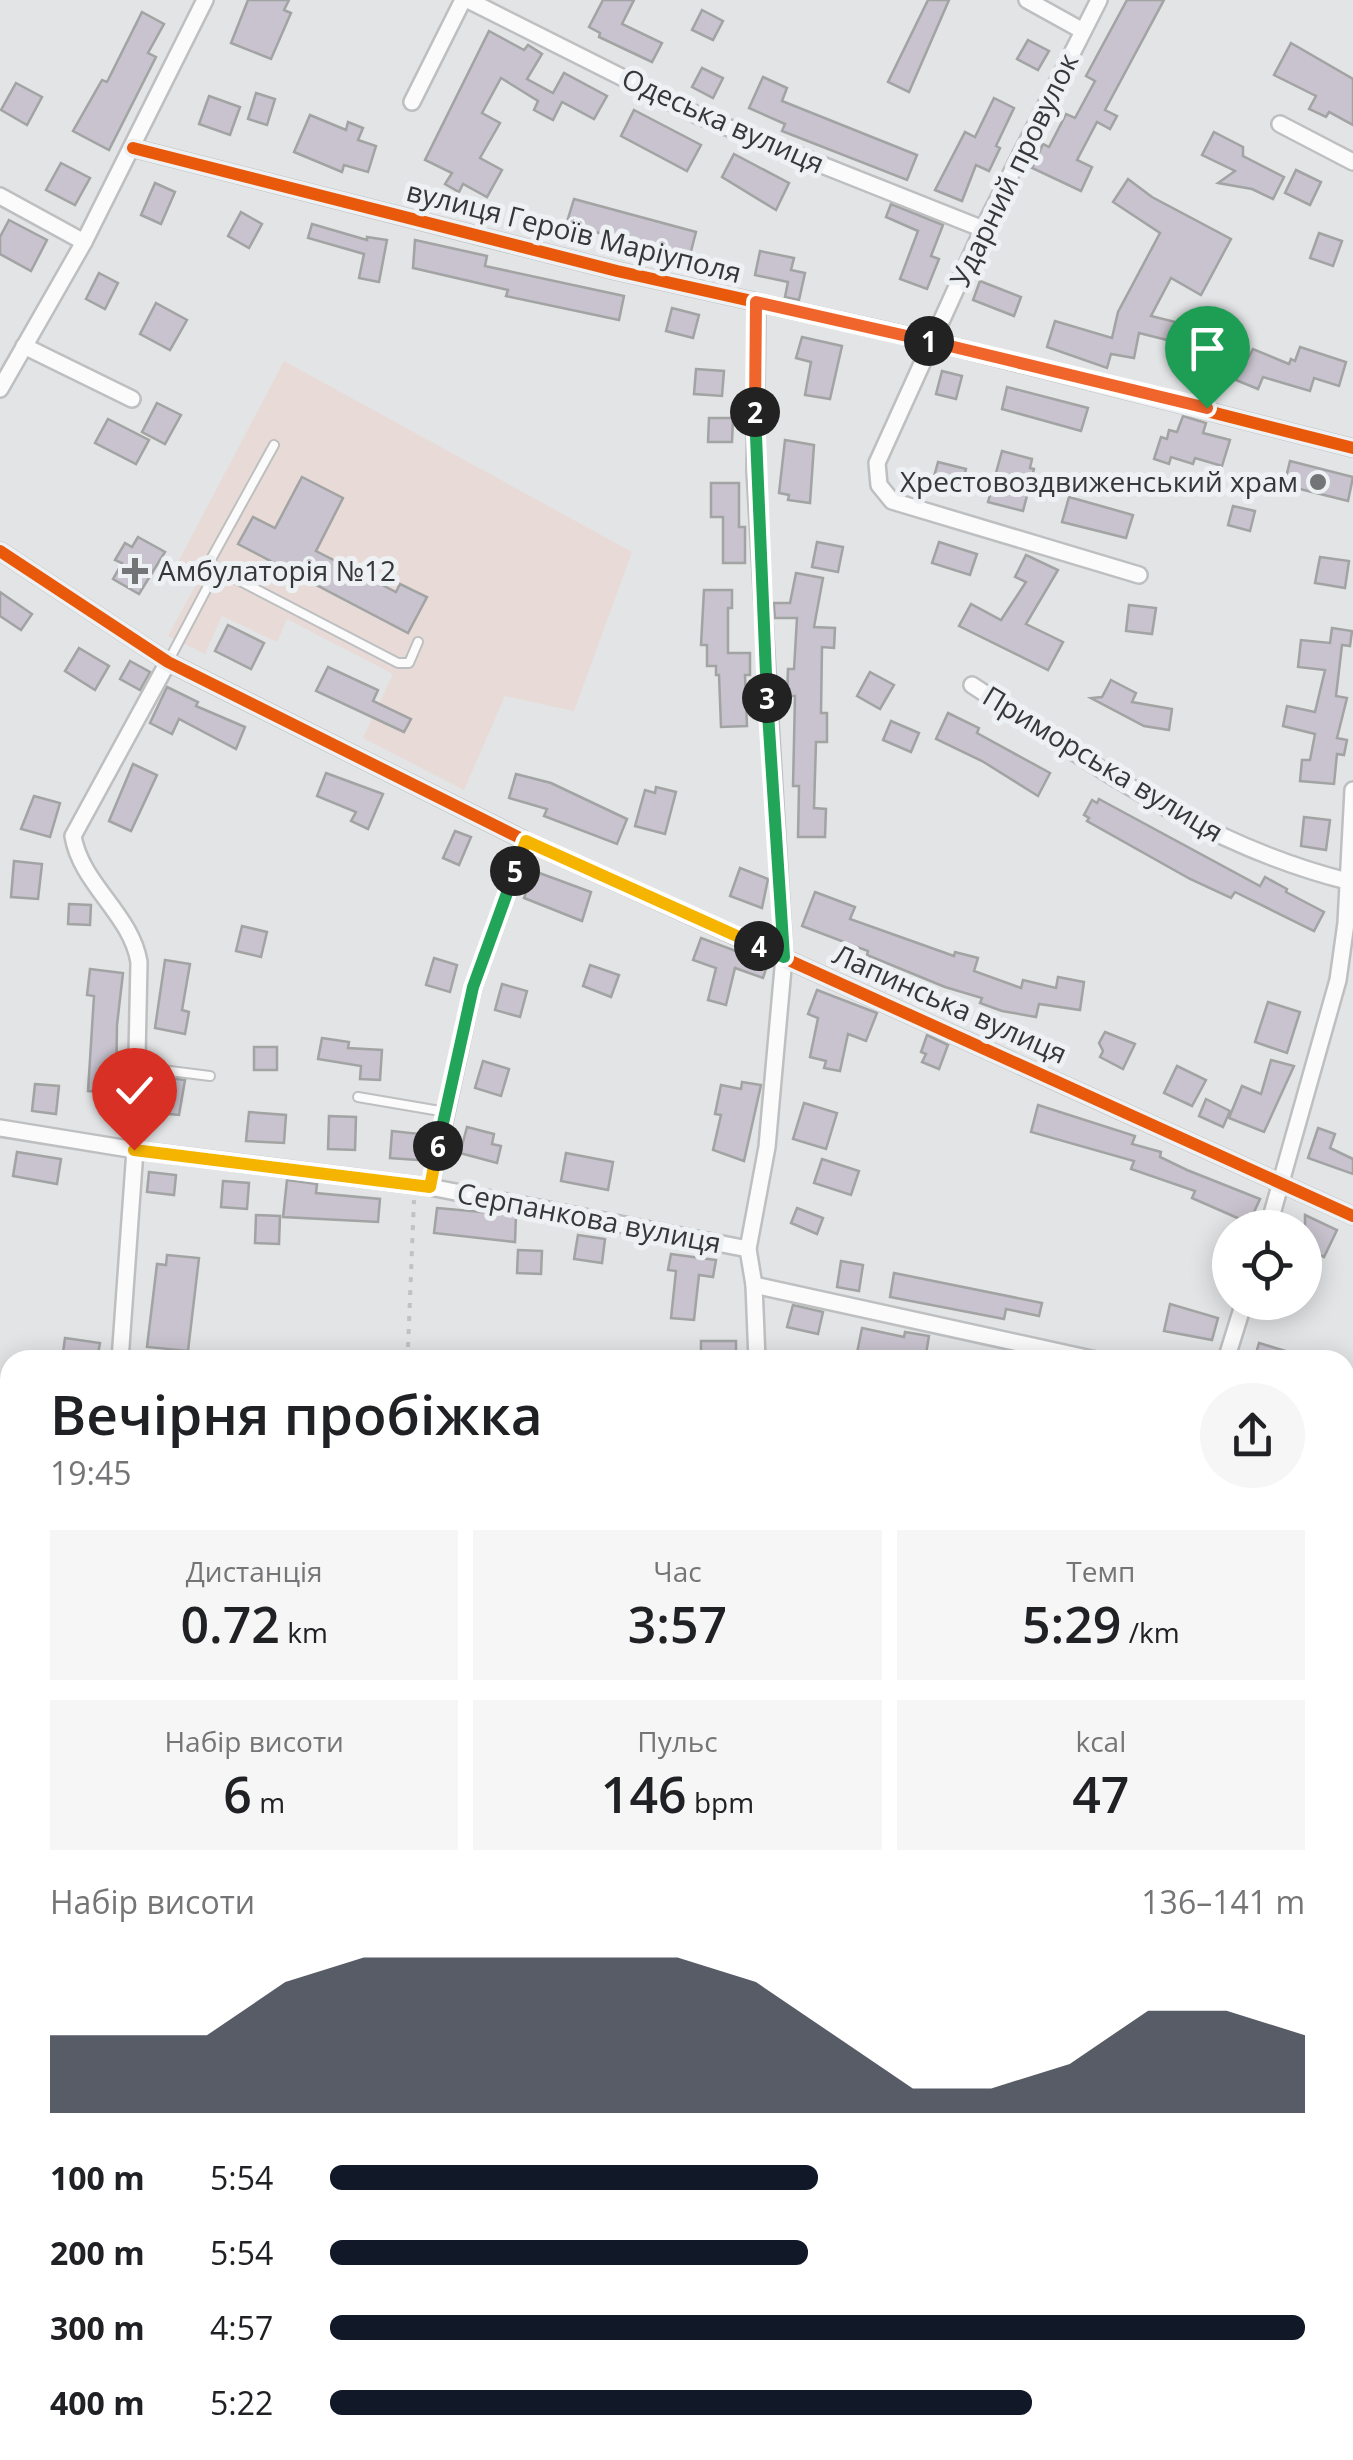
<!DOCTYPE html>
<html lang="uk">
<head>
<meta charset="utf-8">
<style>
	body { margin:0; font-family:"Open Sans",sans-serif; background:#f6f6f6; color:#202124; height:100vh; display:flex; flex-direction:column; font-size:38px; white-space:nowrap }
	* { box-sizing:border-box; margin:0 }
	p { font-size:32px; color:#757577 }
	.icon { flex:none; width:55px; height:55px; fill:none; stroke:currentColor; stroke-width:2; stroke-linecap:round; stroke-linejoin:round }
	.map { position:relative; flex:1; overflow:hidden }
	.details { position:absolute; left:0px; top:1350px; width:1355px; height:1110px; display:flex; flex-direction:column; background:#fff; border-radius:30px 30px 0 0; box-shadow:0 5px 25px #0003 }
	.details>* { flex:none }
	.buttons { position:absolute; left:1212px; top:1210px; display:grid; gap:20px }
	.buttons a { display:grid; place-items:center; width:110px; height:110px; border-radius:50%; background:#fff; box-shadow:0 5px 25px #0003; font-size:50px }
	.pin { position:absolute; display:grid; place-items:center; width:85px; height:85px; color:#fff; margin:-102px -42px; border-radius:50% 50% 50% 0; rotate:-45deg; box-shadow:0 0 10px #0007 }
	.pin .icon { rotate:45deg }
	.km { position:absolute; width:50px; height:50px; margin:-25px; border-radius:50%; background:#222; color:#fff; font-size:28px; line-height:50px; text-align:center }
	.round { display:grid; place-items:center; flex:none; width:105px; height:105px; border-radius:52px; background:#f6f6f6 }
	.summary { display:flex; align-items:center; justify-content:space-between; height:170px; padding:0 50px }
	h1 { font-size:55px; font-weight:600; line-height:75px }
	.figures { display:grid; grid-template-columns:repeat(3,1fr); gap:15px; height:170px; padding:10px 50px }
	.figures div { display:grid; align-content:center; border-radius:0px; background:#f6f6f6; text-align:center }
	.figures b { font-size:50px; font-weight:600 }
	.figures small { font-size:28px; font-weight:400 }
	.figures p { font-size:28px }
	.chart { height:280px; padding:20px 50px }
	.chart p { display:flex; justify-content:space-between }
	.chart svg { width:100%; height:180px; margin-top:10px; fill:#111827; opacity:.7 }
	ul { padding:0 50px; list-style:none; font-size:32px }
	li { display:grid; grid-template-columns:160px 120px 1fr; align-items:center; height:75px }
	li i { height:25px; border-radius:12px; background:#111827 }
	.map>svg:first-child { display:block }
	.education { fill:#e8dbd7 }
	.green { fill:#c8d3b8 }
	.water { fill:#afd9f6 }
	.building { fill:#c8c3ce; stroke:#a2a3a3; stroke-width:2.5 }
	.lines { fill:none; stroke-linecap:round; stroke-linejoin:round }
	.service-casing { stroke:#bebfc0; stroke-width:12 }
	.minor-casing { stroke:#bebfc0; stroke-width:20 }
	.path { stroke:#c2c2c2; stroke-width:4; stroke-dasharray:5 8; stroke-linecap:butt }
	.service { stroke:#fbfbfb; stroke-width:8 }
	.minor { stroke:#fbfbfb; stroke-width:15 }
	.cycleway-casing { stroke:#eef1f3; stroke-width:19 }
	.cycleway { stroke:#e8590c; stroke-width:12 }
	.split-1-casing { stroke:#fff; stroke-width:20 }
	.split-2-casing { stroke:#fff; stroke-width:20 }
	.split-3-casing { stroke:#fff; stroke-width:20 }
	.split-4-casing { stroke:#fff; stroke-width:20 }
	.split-5-casing { stroke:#fff; stroke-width:20 }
	.split-6-casing { stroke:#fff; stroke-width:20 }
	.split-7-casing { stroke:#fff; stroke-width:20 }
	.split-1 { stroke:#f0652b; stroke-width:12 }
	.split-2 { stroke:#f0652b; stroke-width:12 }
	.split-3 { stroke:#22a559; stroke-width:12 }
	.split-4 { stroke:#22a559; stroke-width:12 }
	.split-5 { stroke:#f5b400; stroke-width:12 }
	.split-6 { stroke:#22a559; stroke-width:12 }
	.split-7 { stroke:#f5b400; stroke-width:12 }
	.poi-dot { fill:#727475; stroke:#eef1f3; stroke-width:4 }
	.labels { text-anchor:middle; stroke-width:10; stroke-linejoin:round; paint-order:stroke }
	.street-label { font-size:28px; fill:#363738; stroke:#eef1f3 }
	.poi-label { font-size:28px; fill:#363738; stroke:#eef1f3; text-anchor:end }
</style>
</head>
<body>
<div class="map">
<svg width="1353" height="2460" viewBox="0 0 1353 2460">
	<rect width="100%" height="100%" fill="#e2e4e5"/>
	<polygon class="education" points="284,361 632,552 574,711 505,696 464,790 363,738 393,674 287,619 277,642 222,616 205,654 168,636 198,581 194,572 177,564"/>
	<g class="green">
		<polygon points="0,1766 10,1767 10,2172 0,2172"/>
		<polygon points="1345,2011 1353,2014 1353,2460 1049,2460 1028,2450 1345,2450"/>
	</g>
	<polygon class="water" points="0,2172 10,2172 10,2450 1028,2450 1049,2460 0,2460"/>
	<g class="building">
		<polygon points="248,0 289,0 284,10 291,13 271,59 231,43"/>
		<polygon points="603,0 634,0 622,24 662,43 652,62 599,37 600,33 589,27"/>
		<polygon points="928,0 949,0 909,92 888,82"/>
		<polygon points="1127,0 1164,0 1105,110 1117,116 1110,129 1097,122 1077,160 1092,167 1081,191 1032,168 1043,144 1049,147 1066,114 1075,118 1095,81 1086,76"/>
		<polygon points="702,10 723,21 713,40 692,30"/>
		<polygon points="142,12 164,24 148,53 156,57 109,150 73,131 102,80 107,82"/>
		<polygon points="489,31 524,50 528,45 542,54 527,79 553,93 564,73 607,96 594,119 562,102 553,120 534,110 538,101 501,78 482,113 500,123 480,158 502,170 487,197 463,184 459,192 445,184 452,173 425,160"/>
		<polygon points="1028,40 1049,51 1038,70 1017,59"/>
		<polygon points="1291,43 1353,79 1353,125 1329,112 1326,117 1309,109 1316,96 1274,75"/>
		<polygon points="702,68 723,78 713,98 692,87"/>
		<polygon points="763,77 787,88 782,101 917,155 907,180 782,131 785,124 749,108"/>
		<polygon points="16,83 42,97 27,125 1,110"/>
		<polygon points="256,93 275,99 267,125 248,119"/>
		<polygon points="209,96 240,107 230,135 199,124"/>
		<polygon points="994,98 1014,108 996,146 1000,148 989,171 976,165 962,201 935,190 965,132 975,137"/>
		<polygon points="634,110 701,145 687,171 621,136"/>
		<polygon points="310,115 346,130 348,122 363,128 358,140 376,146 368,172 344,165 342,172 294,152"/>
		<polygon points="1214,132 1243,147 1243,156 1284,177 1273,199 1252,189 1218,183 1235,171 1202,155"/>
		<polygon points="734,154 789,183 776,210 722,177"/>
		<polygon points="61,163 90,178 75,205 46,190"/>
		<polygon points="1296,170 1321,182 1310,205 1285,193"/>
		<polygon points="1128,179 1152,197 1231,239 1201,295 1171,278 1151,316 1195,327 1191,346 1139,333 1134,358 1111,354 1107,368 1047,347 1055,321 1112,338 1118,312 1160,233 1113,202"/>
		<polygon points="155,183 175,192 161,224 141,215"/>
		<polygon points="574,199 696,232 690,255 566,225"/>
		<polygon points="891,204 943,225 931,256 939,259 927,289 900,279 918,231 886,217"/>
		<polygon points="241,212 262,224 249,248 228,236"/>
		<polygon points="9,220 47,240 31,271 0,254 0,237"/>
		<polygon points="312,224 367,240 367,237 387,240 379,282 359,278 364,254 308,238"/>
		<polygon points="1319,233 1342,241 1333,266 1310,258"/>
		<polygon points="415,240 487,256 485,266 624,296 619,320 506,296 508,290 413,268"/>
		<polygon points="760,251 794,258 791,270 805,273 799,300 785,297 788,282 755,275"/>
		<polygon points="99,273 118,283 105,309 86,299"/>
		<polygon points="980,281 1021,297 1014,316 973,300"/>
		<polygon points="156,303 187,320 170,350 140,334"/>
		<polygon points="672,308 699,315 693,338 666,331"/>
		<polygon points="802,337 842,346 830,399 805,395 811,362 796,358"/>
		<polygon points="1300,347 1346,362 1339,386 1314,378 1310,391 1263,377 1258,389 1236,380 1253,349 1289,364 1291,359 1295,361"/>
		<polygon points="696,369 724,371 722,396 694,394"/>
		<polygon points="942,371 962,376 956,399 936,394"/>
		<polygon points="1007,387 1088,408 1081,431 1002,409"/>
		<polygon points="157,403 181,415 165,444 142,432"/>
		<polygon points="1183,416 1206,423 1203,433 1230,440 1222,466 1195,458 1193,464 1171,457 1169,464 1154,459 1161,437 1167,439 1169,430 1177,432"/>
		<polygon points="709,418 733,418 732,442 708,442"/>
		<polygon points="108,419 149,440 136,464 95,443"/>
		<polygon points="785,440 814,445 810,503 788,500 789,495 779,493"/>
		<polygon points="1002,451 1032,459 1030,468 1034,469 1023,511 988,502"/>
		<polygon points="1290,461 1353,477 1348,501 1284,485"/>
		<polygon points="938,462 966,469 960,492 932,484"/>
		<polygon points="302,477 343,498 316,551 396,592 400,584 427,597 408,633 238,544 253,517 275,528"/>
		<polygon points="711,483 739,483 739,527 745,527 745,563 723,563 723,517 711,517"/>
		<polygon points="1069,497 1133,515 1126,538 1062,522"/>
		<polygon points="1233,506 1255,511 1250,531 1228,525"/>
		<polygon points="138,537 165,552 139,594 113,579 122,563 115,560 125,543 132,547"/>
		<polygon points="817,542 843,547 838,572 812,567"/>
		<polygon points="939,542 977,554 970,575 932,563"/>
		<polygon points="1026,555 1058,570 1026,624 1063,642 1048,670 959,626 971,604 1001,620 1026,582 1015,577"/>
		<polygon points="1320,557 1349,561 1345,588 1315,583"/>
		<polygon points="796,573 823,578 814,627 835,628 834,648 822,647 821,713 827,713 827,742 816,742 814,808 826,809 825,837 798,837 799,786 793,786 795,696 787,696 788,669 794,669 797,618 775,618 774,608 774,603 790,603"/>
		<polygon points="704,590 732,590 732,608 728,608 728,653 750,653 750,675 745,675 747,726 721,727 719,675 716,675 716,666 707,666 707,645 701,645"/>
		<polygon points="0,592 32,614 21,630 0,616"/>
		<polygon points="1129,605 1156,608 1152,634 1126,631"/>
		<polygon points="228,625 264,643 251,669 215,651"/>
		<polygon points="1332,628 1352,631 1350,646 1342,645 1336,696 1347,698 1337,738 1347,740 1344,755 1337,754 1334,784 1300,781 1302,760 1310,760 1315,734 1283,726 1287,706 1315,712 1325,670 1298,667 1301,640 1330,643"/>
		<polygon points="79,648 109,666 95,690 65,671"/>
		<polygon points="130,661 150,672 140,690 120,679"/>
		<polygon points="328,667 378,690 373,701 411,719 404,732 316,691"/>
		<polygon points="870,672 894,685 880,709 857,696"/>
		<polygon points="1111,680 1136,693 1132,702 1172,709 1169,730 1144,726 1091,698 1102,697"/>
		<polygon points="167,687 198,702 196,706 245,727 236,749 179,719 172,734 150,723"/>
		<polygon points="948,713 979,728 977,733 1050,773 1038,796 982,761 936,739"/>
		<polygon points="891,721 919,733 911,752 883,740"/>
		<polygon points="133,764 157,775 131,831 109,821"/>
		<polygon points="326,773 383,794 368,829 351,821 356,812 317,796"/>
		<polygon points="516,774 551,783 627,819 617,844 544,816 547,809 509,798"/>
		<polygon points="656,787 676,792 665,834 635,826 645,790 655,793"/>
		<polygon points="34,796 60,803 50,837 21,829"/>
		<polygon points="1099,799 1260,886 1265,877 1287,889 1286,892 1324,912 1314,931 1235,892 1231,898 1190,879 1087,821 1089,818 1084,815 1092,800 1097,803"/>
		<polygon points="1304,817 1330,820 1326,850 1301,846"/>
		<polygon points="455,831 471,837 459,865 443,858"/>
		<polygon points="14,861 42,864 38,899 11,897"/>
		<polygon points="740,868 768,879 762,908 730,896"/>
		<polygon points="534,871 591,892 582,921 524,898"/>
		<polygon points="815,892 855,907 850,919 954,956 955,952 978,958 974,971 1021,988 1023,980 1056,988 1058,977 1084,982 1080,1010 1039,1004 1036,1017 1002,1011 980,1003 982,998 945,987 867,955 868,951 802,926"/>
		<polygon points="69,904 91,905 90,925 68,924"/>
		<polygon points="242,926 267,932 261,957 236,951"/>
		<polygon points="701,938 768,963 763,978 735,968 726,1005 708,1000 716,968 693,960"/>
		<polygon points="434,958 457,965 450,992 426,985"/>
		<polygon points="165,960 190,964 182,1010 189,1012 185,1034 155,1028"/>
		<polygon points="590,965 619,975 611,997 583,986"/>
		<polygon points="90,969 123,973 117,1025 116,1093 88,1091 94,996 87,995"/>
		<polygon points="502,984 527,991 520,1017 495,1010"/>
		<polygon points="817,990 877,1013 866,1041 848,1034 840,1071 824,1068 826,1061 810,1057 818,1018 808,1014"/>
		<polygon points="1268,1002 1300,1012 1287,1053 1255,1042"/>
		<polygon points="1105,1032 1135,1044 1123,1069 1100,1057 1103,1051 1099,1043"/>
		<polygon points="927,1035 948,1045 939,1069 922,1062 926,1054 921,1052"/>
		<polygon points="322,1038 349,1042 348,1048 382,1050 380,1080 360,1079 361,1066 318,1059"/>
		<rect x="254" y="1047" width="23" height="23"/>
		<polygon points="1271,1060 1294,1066 1264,1132 1229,1118 1242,1086 1261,1094"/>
		<polygon points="483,1061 509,1069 501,1096 475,1088"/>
		<polygon points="1177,1066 1206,1080 1192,1106 1164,1093"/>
		<polygon points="169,1078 185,1080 179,1115 158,1113 157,1081 169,1082"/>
		<polygon points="742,1082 761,1085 744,1161 713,1150 721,1115 715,1114 721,1085 741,1089"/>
		<polygon points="35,1084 59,1086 56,1114 32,1111"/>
		<polygon points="1206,1099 1230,1111 1223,1127 1199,1116"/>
		<polygon points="804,1103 837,1113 826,1149 793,1139"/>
		<polygon points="1038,1105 1135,1136 1132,1144 1161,1152 1160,1157 1187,1170 1260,1199 1249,1223 1192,1198 1195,1191 1131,1169 1134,1161 1031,1132"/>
		<polygon points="249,1112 286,1115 284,1143 246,1141"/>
		<polygon points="329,1116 356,1117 355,1150 328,1149"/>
		<polygon points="467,1127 494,1134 492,1144 501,1146 497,1163 460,1153"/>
		<polygon points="1318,1128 1335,1134 1330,1148 1353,1159 1353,1174 1308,1158"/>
		<polygon points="392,1131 420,1134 417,1160 390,1158"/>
		<polygon points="17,1152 61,1159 57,1184 13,1176"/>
		<polygon points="566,1153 613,1162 608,1190 561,1181"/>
		<polygon points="822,1159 859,1171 851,1195 814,1183"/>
		<polygon points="149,1172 176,1175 174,1195 147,1192"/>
		<polygon points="287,1180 317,1184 316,1193 380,1199 378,1222 283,1217"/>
		<polygon points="223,1181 249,1183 247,1209 221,1207"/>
		<polygon points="437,1208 516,1215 515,1242 434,1233"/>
		<polygon points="797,1208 823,1218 817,1234 791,1223"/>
		<polygon points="256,1215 280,1216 279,1244 255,1243"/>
		<polygon points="1305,1215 1337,1230 1324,1257 1305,1248"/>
		<polygon points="578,1235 605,1239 602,1263 574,1259"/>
		<polygon points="518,1250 542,1251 541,1274 517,1273"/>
		<polygon points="671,1254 716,1260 713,1277 699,1275 694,1320 671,1318 676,1271 668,1270"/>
		<polygon points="167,1255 199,1258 188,1351 147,1347 157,1264 166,1265"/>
		<polygon points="841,1261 863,1265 859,1291 837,1287"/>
		<polygon points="894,1273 1042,1303 1039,1316 1006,1309 1004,1319 890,1297"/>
		<polygon points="1170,1304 1218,1318 1212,1340 1164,1331"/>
		<polygon points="793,1305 823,1312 818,1334 787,1327"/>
		<polygon points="862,1328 904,1337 905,1332 929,1336 925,1360 888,1360 857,1353"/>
		<polygon points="65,1338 100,1343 97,1360 62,1360"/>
		<rect x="701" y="1341" width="35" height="19"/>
		<polygon points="1259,1343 1302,1356 1302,1360 1254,1360"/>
	</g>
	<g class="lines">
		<g class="service-casing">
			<g id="service">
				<polyline points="217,569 398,663 409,663 418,642"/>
				<polyline points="168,662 217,569 210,561 274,445"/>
				<polyline points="138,1067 210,1076"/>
				<polyline points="358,1097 446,1112"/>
			</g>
		</g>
		<g class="minor-casing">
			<g id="minor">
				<polyline points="468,0 699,116 983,229"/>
				<polyline points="1027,0 1083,31"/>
				<polyline points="1099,0 983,229 877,463 879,485 892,501 1139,575"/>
				<polyline points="412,102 463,0"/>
				<polyline points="1280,124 1353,162"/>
				<polyline points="133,148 617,271 931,341 1353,448"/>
				<polyline points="0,196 84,242"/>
				<polyline points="757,302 755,471 784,957 767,1147 748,1249 754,1285 757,1360"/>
				<polyline points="24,346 132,399"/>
				<polyline points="0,389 84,242 205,0"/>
				<polyline points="0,551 168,662 526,841 1353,1216"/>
				<path d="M972 685C1094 765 1204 845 1347 881"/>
				<polyline points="0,1128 135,1150 430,1187 748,1249"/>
				<polyline points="430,1187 473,987 526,841"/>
				<polyline points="1268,1228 1338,980 1346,923 1353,790"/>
				<polyline points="754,1285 1096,1360"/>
				<path d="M120 1360 135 1150 139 962C131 914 81 884 73 836L168 662"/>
				<polyline points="1226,1360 1244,1302"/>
				<polyline points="1345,1423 1352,1425"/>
			</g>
		</g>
		<polyline class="path" points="408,1347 414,1200"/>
		<use href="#service" class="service"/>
		<use href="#minor" class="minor"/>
		<g class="cycleway-casing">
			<g id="cycleway">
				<polyline points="133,148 617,271 931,341 1353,448"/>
				<polyline points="0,551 168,662 526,841 1353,1216"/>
			</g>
		</g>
		<use href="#cycleway" class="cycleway"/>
	</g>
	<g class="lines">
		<g class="split-1-casing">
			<polyline id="split-1" points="929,341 1207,408"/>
		</g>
		<g class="split-2-casing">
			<polyline id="split-2" points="755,412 756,302 929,341"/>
		</g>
		<g class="split-3-casing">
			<polyline id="split-3" points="755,412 767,698"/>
		</g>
		<g class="split-4-casing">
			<polyline id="split-4" points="759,946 784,957 767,698"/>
		</g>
		<g class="split-5-casing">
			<polyline id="split-5" points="515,871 526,841 759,946"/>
		</g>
		<g class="split-6-casing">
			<polyline id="split-6" points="438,1146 473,987 515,871"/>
		</g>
		<g class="split-7-casing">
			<polyline id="split-7" points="134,1150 430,1187 438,1146"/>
		</g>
		<use href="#split-1" class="split-1"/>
		<use href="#split-2" class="split-2"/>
		<use href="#split-3" class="split-3"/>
		<use href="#split-4" class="split-4"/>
		<use href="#split-5" class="split-5"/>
		<use href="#split-6" class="split-6"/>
		<use href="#split-7" class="split-7"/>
	</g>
	<g class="poi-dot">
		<circle cx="1318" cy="482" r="10"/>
		<path d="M130 556h10v10h10v10h-10v10h-10v-10h-10v-10h10z"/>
	</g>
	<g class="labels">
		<g class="street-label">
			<text transform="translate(723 121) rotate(24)" y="10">Одеська вулиця</text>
			<text transform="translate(1014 170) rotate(-64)" y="10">Ударний провулок</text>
			<text transform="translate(574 232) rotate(14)" y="10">вулиця Героїв Маріуполя</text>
			<text transform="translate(1103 764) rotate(31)" y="10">Приморська вулиця</text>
			<text transform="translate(950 1004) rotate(24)" y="10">Лапинська вулиця</text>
			<text transform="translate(589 1218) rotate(11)" y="10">Серпанкова вулиця</text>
		</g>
		<g class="poi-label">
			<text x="1298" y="492">Хрестовоздвиженський храм</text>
			<text x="158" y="581" text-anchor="start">Амбулаторія №12</text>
		</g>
	</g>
</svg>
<div class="buttons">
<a><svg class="icon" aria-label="locate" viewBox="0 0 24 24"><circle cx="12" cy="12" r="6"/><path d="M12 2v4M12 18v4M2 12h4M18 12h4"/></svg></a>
</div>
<div class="pin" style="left:1207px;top:408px;background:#1e9e55"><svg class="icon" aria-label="arrive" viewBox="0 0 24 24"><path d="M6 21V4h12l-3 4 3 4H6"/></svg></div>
<div class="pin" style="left:134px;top:1150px;background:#d93025"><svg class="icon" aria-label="check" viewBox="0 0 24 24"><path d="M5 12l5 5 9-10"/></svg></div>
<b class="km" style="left:929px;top:341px">1</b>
<b class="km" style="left:755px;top:412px">2</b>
<b class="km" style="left:767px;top:698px">3</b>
<b class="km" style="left:759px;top:946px">4</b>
<b class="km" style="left:515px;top:871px">5</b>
<b class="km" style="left:438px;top:1146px">6</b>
<section class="details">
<div class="summary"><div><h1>Вечірня пробіжка</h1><p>19:45</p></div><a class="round"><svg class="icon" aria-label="share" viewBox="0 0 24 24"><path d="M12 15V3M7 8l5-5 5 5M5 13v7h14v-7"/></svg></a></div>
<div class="figures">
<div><p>Дистанція</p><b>0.72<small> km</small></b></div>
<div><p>Час</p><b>3:57</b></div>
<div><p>Темп</p><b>5:29<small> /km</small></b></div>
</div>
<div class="figures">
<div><p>Набір висоти</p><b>6<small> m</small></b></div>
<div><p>Пульс</p><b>146<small> bpm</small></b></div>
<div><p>kcal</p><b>47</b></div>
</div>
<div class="chart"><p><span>Набір висоти</span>136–141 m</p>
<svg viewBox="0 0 160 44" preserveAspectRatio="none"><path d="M0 44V25L10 25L20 25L30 12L40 6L50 6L60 6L70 6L80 6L90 12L100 25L110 38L120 38L130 32L140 19L150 19L160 25V44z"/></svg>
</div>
<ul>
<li><b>100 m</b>5:54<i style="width:50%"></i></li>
<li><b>200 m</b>5:54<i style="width:49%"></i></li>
<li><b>300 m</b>4:57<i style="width:100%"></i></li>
<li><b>400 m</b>5:22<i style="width:72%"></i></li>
</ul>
</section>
</div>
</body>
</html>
